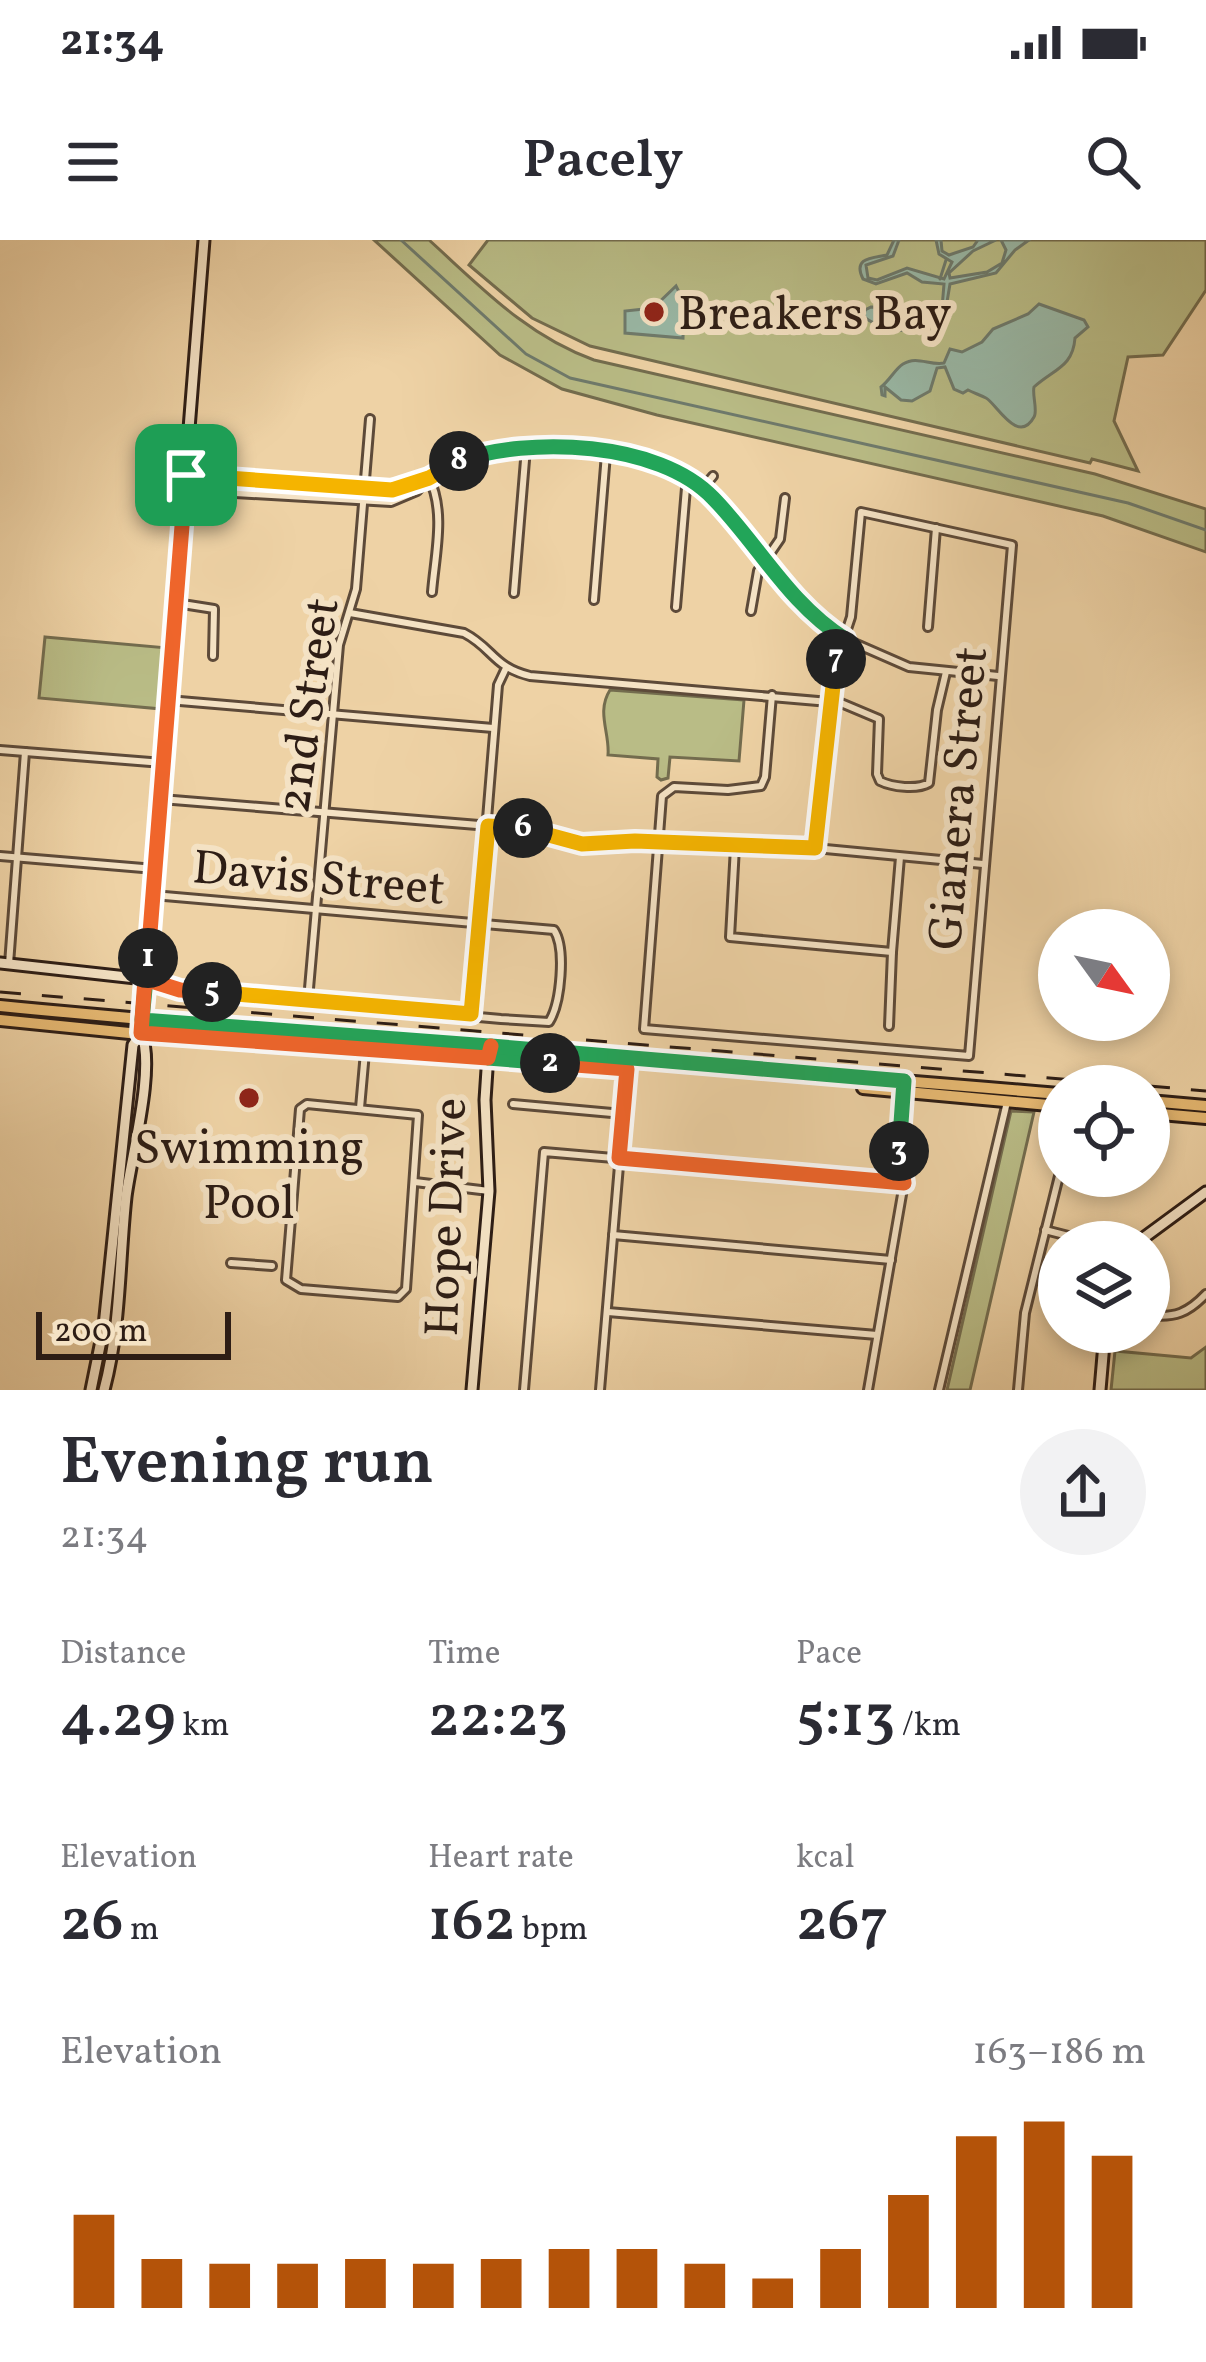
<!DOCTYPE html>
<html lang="en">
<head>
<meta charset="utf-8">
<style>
	body { margin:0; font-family:Vollkorn,serif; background:#f2f2f3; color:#2b2b33; height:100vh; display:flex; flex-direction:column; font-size:45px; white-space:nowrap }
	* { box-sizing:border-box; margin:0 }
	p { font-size:39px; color:#7c7c81 }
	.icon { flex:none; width:66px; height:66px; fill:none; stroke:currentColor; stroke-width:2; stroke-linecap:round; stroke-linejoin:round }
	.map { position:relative; height:1150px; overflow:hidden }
	.panel { display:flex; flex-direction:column; background:#fff; flex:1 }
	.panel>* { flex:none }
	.needle { width:78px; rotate:123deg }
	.buttons { position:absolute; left:1038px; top:669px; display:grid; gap:24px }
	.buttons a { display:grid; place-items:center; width:132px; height:132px; border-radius:50%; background:#fff; box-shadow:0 6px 18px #0003; font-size:60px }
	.scale { position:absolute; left:36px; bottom:30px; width:195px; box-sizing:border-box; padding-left:12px; border:6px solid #2d1d15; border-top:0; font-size:33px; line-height:42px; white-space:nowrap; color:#2d1d15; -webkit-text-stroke:9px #f4e2c4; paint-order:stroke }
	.pin { position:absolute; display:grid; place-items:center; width:102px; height:102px; color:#fff; margin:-51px; border-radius:24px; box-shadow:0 6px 18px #0006 }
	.km { position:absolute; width:60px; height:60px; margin:-30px; border-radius:50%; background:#222; color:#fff; font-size:33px; line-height:60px; text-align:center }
	.round { display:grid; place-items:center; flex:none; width:126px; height:126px; border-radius:63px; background:#f2f2f3 }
	.summary { display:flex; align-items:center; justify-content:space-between; height:204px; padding:0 60px }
	h1 { font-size:66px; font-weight:600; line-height:90px }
	.figures { display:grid; grid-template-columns:repeat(3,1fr); gap:18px; height:204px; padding:12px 60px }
	.figures div { display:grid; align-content:center }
	.figures b { font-size:60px; font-weight:600 }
	.figures small { font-size:33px; font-weight:400 }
	.figures p { font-size:33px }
	.chart { height:336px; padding:24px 60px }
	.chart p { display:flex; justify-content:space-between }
	.chart svg { width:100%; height:216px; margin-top:12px; stroke:#b45309; stroke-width:6 }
	.status { display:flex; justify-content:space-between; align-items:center; height:84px; padding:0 60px; background:#fff; direction:ltr }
	.status svg { height:33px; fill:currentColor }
	header { display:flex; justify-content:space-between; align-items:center; height:156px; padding:0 60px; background:#fff; font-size:54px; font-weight:600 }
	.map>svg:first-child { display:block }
	.green { fill:#b9bc86; stroke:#736c4e; stroke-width:3 }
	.water { fill:#99b8a6; stroke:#6e7a6c; stroke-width:3 }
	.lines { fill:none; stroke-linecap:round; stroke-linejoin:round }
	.stream { stroke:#6e7a6c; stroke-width:3 }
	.street-casing { stroke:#5d4a39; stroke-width:12 }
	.secondary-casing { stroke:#2d1d15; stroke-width:15 }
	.primary-casing { stroke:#2d1d15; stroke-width:16 }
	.street { stroke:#f4e2c4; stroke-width:6 }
	.secondary { stroke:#f4e2c4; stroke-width:9 }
	.primary { stroke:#e7b972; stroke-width:10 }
	.rail { stroke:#2d1d15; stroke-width:3; stroke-dasharray:21 21; stroke-linecap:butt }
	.split-1-casing { stroke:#fff; stroke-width:24 }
	.split-2-casing { stroke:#fff; stroke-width:24 }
	.split-3-casing { stroke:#fff; stroke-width:24 }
	.split-4-casing { stroke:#fff; stroke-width:24 }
	.split-5-casing { stroke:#fff; stroke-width:24 }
	.split-6-casing { stroke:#fff; stroke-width:24 }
	.split-7-casing { stroke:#fff; stroke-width:24 }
	.split-8-casing { stroke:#fff; stroke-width:24 }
	.split-9-casing { stroke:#fff; stroke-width:24 }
	.split-1 { stroke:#f0652b; stroke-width:15 }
	.split-2 { stroke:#22a559; stroke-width:15 }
	.split-3 { stroke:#f0652b; stroke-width:15 }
	.split-4 { stroke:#22a559; stroke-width:15 }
	.split-5 { stroke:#f0652b; stroke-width:15 }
	.split-6 { stroke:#f5b400; stroke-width:15 }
	.split-7 { stroke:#f5b400; stroke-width:15 }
	.split-8 { stroke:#22a559; stroke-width:15 }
	.split-9 { stroke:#f5b400; stroke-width:15 }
	.poi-dot { fill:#8f2418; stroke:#f4e2c4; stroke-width:4.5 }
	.labels { text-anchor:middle; stroke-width:12; stroke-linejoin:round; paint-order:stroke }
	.poi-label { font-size:48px; fill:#2d1d15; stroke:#f4e2c4; text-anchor:start }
	.street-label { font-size:48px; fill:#2d1d15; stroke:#f4e2c4 }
</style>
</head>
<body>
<div class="status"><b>21:34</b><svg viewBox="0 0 49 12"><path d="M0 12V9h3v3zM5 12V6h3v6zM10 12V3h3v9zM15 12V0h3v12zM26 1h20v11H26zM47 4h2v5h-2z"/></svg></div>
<header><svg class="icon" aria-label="menu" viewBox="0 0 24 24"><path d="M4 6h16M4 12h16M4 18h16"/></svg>Pacely<svg class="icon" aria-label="search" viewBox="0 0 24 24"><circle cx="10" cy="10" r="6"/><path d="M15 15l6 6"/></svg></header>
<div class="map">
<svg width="1206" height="1150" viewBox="0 0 1206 1150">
	<rect width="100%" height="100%" fill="#eed2a5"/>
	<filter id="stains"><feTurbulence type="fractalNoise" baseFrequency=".00167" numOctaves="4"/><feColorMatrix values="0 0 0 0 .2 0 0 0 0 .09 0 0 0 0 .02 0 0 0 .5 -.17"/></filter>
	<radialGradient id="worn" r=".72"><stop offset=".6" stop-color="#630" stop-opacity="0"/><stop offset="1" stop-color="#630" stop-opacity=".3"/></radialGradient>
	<g class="green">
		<path d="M374 0H429C482 48 527 96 594 120L1095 234 1206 269V312L1103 276 657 175 562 149 500 115Z"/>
		<polygon points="488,0 1206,0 1206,50 1163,115 1128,117 1114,181 1138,231 1092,219 1090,223 590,106 532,78 469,25"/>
		<polygon points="45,397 168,408 162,469 39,458"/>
		<path d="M610 450 744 460 739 521 670 517 668 538 661 540 657 537 658 519 608 515C610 493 596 472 610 450Z"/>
		<polygon points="1011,871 1034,872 970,1150 947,1150"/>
		<polygon points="1206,1107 1206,1150 1111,1150 1115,1111 1191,1118"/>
	</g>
	<g class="water">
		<path d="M894 0H899L893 16 866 25 868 38 877 40 907 28 944 39 952 22 939 14 936 0H941L942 11 949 15 973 7 978 0H996L973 11 949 33 950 38 987 32 1002 23 1006 10 1001 0H1029L1015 10 996 33 950 44 946 68 950 76C926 95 888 95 864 77L865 70 871 67 942 68 944 44 922 42 907 33 876 44 863 39C852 17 873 18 887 15Z"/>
		<polygon points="676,46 684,62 683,98 625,93 625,71 653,68"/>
		<path d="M1039 64 1084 80 1088 87 1075 98C1073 127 1054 129 1034 147 1032 155 1038 171 1034 177 1018 206 996 163 986 158 980 155 974 153 968 150L963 153 954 149 945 127 937 128 930 151 912 161 901 160 885 147V156L882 155 881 147C890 140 895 129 903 124 917 115 930 126 944 123L950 109 962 112 982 102 993 89 1028 74Z"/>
	</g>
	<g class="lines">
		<g class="stream">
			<polyline points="401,0 526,114 570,138 1128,263 1206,290"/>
			<polyline points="940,39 946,20"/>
		</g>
		<g class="street-casing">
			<g id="street">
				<polyline points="186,235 391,250 429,238 465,219 553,204 657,224 687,236 712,256 797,360 845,399 909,427 998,436"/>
				<path d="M429 238C446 272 435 315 432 352"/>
				<polyline points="703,248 713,236"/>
				<polyline points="184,250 391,262 417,251 426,241"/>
				<polyline points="514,353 526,208"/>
				<polyline points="594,360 606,214"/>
				<polyline points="176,363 214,369 213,416"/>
				<polyline points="676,367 687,236"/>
				<polyline points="751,371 758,331 780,299 785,258"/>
				<path d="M350 373 464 393C493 408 493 427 530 436L841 463 879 479 877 534 880 541C892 547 917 550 929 543L937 470 946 432"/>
				<polyline points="928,387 936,288"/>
				<polyline points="772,455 765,537 761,546 728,550 674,547 662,556 644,789 969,816 1012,305 861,272 851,377 831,437 815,608"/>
				<polyline points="168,460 493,488"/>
				<polyline points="0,510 163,523"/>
				<polyline points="161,559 539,590 582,604 635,601 815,608 983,624"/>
				<polyline points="735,607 730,697 892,712 900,617"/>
				<polyline points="0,616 155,629"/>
				<polyline points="9,724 25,512"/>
				<path d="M145 739 180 750 501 779 549 782C561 763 566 708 554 690L153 655"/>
				<polyline points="308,760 339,405 356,349 370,179"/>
				<polyline points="471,774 498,445 506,428"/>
				<polyline points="889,786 892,712"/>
				<polygon points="307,864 418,875 406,1049 398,1057 301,1049 286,1040 300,869"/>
				<polyline points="513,864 623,874"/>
				<polyline points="360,868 365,812"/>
				<polyline points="415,942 489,951"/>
				<polyline points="235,965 278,969"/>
				<polyline points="1045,990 1092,1002"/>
				<polyline points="613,995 891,1020"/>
				<polyline points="231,1023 272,1026"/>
				<polyline points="608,1072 877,1095"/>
				<path d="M1149 1075C1175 1078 1188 1073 1206 1054"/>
				<polyline points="524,1150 544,912 904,943"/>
				<polyline points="600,1150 627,831"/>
				<polyline points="868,1150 904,943 899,914 903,851"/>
				<polyline points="939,1150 1007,862"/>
				<polyline points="1018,1150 1025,1073 1059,936"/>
			</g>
		</g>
		<g class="secondary-casing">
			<g id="secondary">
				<polyline points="0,723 145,739"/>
				<polyline points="1138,1002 1206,952"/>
				<polyline points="91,1150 104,1086 133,805 141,793 204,0"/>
				<path d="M104 1150C121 1086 119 1022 126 957 131 917 156 827 141 793"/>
				<polyline points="472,1150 489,951 485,860 488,814"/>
				<polyline points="1100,1150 1105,1092"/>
			</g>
		</g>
		<g class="primary-casing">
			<g id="primary">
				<path d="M0 766C352 800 706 824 1059 854"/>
				<polyline points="0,780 189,799 627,829"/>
				<polyline points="863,848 1059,866"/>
				<polyline points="1149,861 1206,866"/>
				<polyline points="1149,873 1206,878"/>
			</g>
		</g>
		<use href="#street" class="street"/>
		<use href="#secondary" class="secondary"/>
		<use href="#primary" class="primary"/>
		<g class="rail">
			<polyline points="0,752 1147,846"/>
			<polyline points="1149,846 1206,851"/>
		</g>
	</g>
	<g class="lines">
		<g class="split-1-casing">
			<polyline id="split-1" points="148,718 186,235"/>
		</g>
		<g class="split-2-casing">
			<polyline id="split-2" points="148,718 142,780 489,806 488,818 550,823"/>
		</g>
		<g class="split-3-casing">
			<polyline id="split-3" points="550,823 627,829 619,918 904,943 899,911"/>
		</g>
		<g class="split-4-casing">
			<polyline id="split-4" points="491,806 904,841 899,911"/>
		</g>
		<g class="split-5-casing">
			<polyline id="split-5" points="212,752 180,750 145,739 141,793 488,818 491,806"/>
		</g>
		<g class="split-6-casing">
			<polyline id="split-6" points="212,752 471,774 488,586 523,588"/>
		</g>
		<g class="split-7-casing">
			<polyline id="split-7" points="523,588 582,604 635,601 815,608 836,419"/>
		</g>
		<g class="split-8-casing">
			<path id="split-8" d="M459 221C528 196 659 201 713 258 758 304 789 364 845 399L836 419"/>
		</g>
		<g class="split-9-casing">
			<polyline id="split-9" points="186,235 392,250 429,238 459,221"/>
		</g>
		<use href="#split-1" class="split-1"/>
		<use href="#split-2" class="split-2"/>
		<use href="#split-3" class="split-3"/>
		<use href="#split-4" class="split-4"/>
		<use href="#split-5" class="split-5"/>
		<use href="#split-6" class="split-6"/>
		<use href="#split-7" class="split-7"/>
		<use href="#split-8" class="split-8"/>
		<use href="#split-9" class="split-9"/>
	</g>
	<g class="poi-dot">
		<circle cx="654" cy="72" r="12"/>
		<circle cx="249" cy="858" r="12"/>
	</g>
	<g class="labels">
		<g class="poi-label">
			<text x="678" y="89">Breakers Bay</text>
			<text x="249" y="923" text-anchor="middle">Swimming<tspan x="249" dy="55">Pool</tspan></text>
		</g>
		<g class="street-label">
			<text transform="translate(306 465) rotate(-82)" y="17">2nd Street</text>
			<text transform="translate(956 558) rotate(-85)" y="17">Gianera Street</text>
			<text transform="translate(319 636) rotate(5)" y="17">Davis Street</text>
			<text transform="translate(444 977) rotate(-88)" y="17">Hope Drive</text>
		</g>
	</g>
	<rect width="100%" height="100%" filter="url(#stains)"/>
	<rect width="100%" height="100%" fill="url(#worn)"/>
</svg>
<div class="buttons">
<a><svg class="needle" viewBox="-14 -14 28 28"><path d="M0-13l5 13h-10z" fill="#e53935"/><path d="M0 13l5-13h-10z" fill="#7c7c81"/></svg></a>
<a><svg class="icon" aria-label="locate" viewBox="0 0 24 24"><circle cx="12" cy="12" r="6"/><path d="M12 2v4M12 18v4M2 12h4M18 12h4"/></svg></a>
<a><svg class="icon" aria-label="layers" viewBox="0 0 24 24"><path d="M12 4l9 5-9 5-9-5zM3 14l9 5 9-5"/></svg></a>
</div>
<div class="scale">200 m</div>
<div class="pin" style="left:186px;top:235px;background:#1e9e55"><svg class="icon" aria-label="arrive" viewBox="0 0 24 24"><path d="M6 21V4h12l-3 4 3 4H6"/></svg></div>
<b class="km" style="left:148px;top:718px">1</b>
<b class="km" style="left:550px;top:823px">2</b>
<b class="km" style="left:899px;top:911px">3</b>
<b class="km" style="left:212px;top:752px">5</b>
<b class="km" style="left:523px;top:588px">6</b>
<b class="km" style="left:836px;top:419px">7</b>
<b class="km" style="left:459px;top:221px">8</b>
</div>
<section class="panel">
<div class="summary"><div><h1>Evening run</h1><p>21:34</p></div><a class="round"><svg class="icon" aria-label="share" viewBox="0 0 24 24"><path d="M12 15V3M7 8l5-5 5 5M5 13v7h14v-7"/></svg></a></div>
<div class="figures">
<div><p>Distance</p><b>4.29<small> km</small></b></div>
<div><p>Time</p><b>22:23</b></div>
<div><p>Pace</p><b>5:13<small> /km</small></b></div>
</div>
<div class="figures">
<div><p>Elevation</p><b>26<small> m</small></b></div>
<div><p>Heart rate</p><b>162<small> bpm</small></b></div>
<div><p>kcal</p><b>267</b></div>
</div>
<div class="chart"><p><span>Elevation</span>163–186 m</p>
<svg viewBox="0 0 160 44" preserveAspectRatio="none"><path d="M5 44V25M15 44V34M25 44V35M35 44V35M45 44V34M55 44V35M65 44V34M75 44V32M85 44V32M95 44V35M105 44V38M115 44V32M125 44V21M135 44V9M145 44V6M155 44V13"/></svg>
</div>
</section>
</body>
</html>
